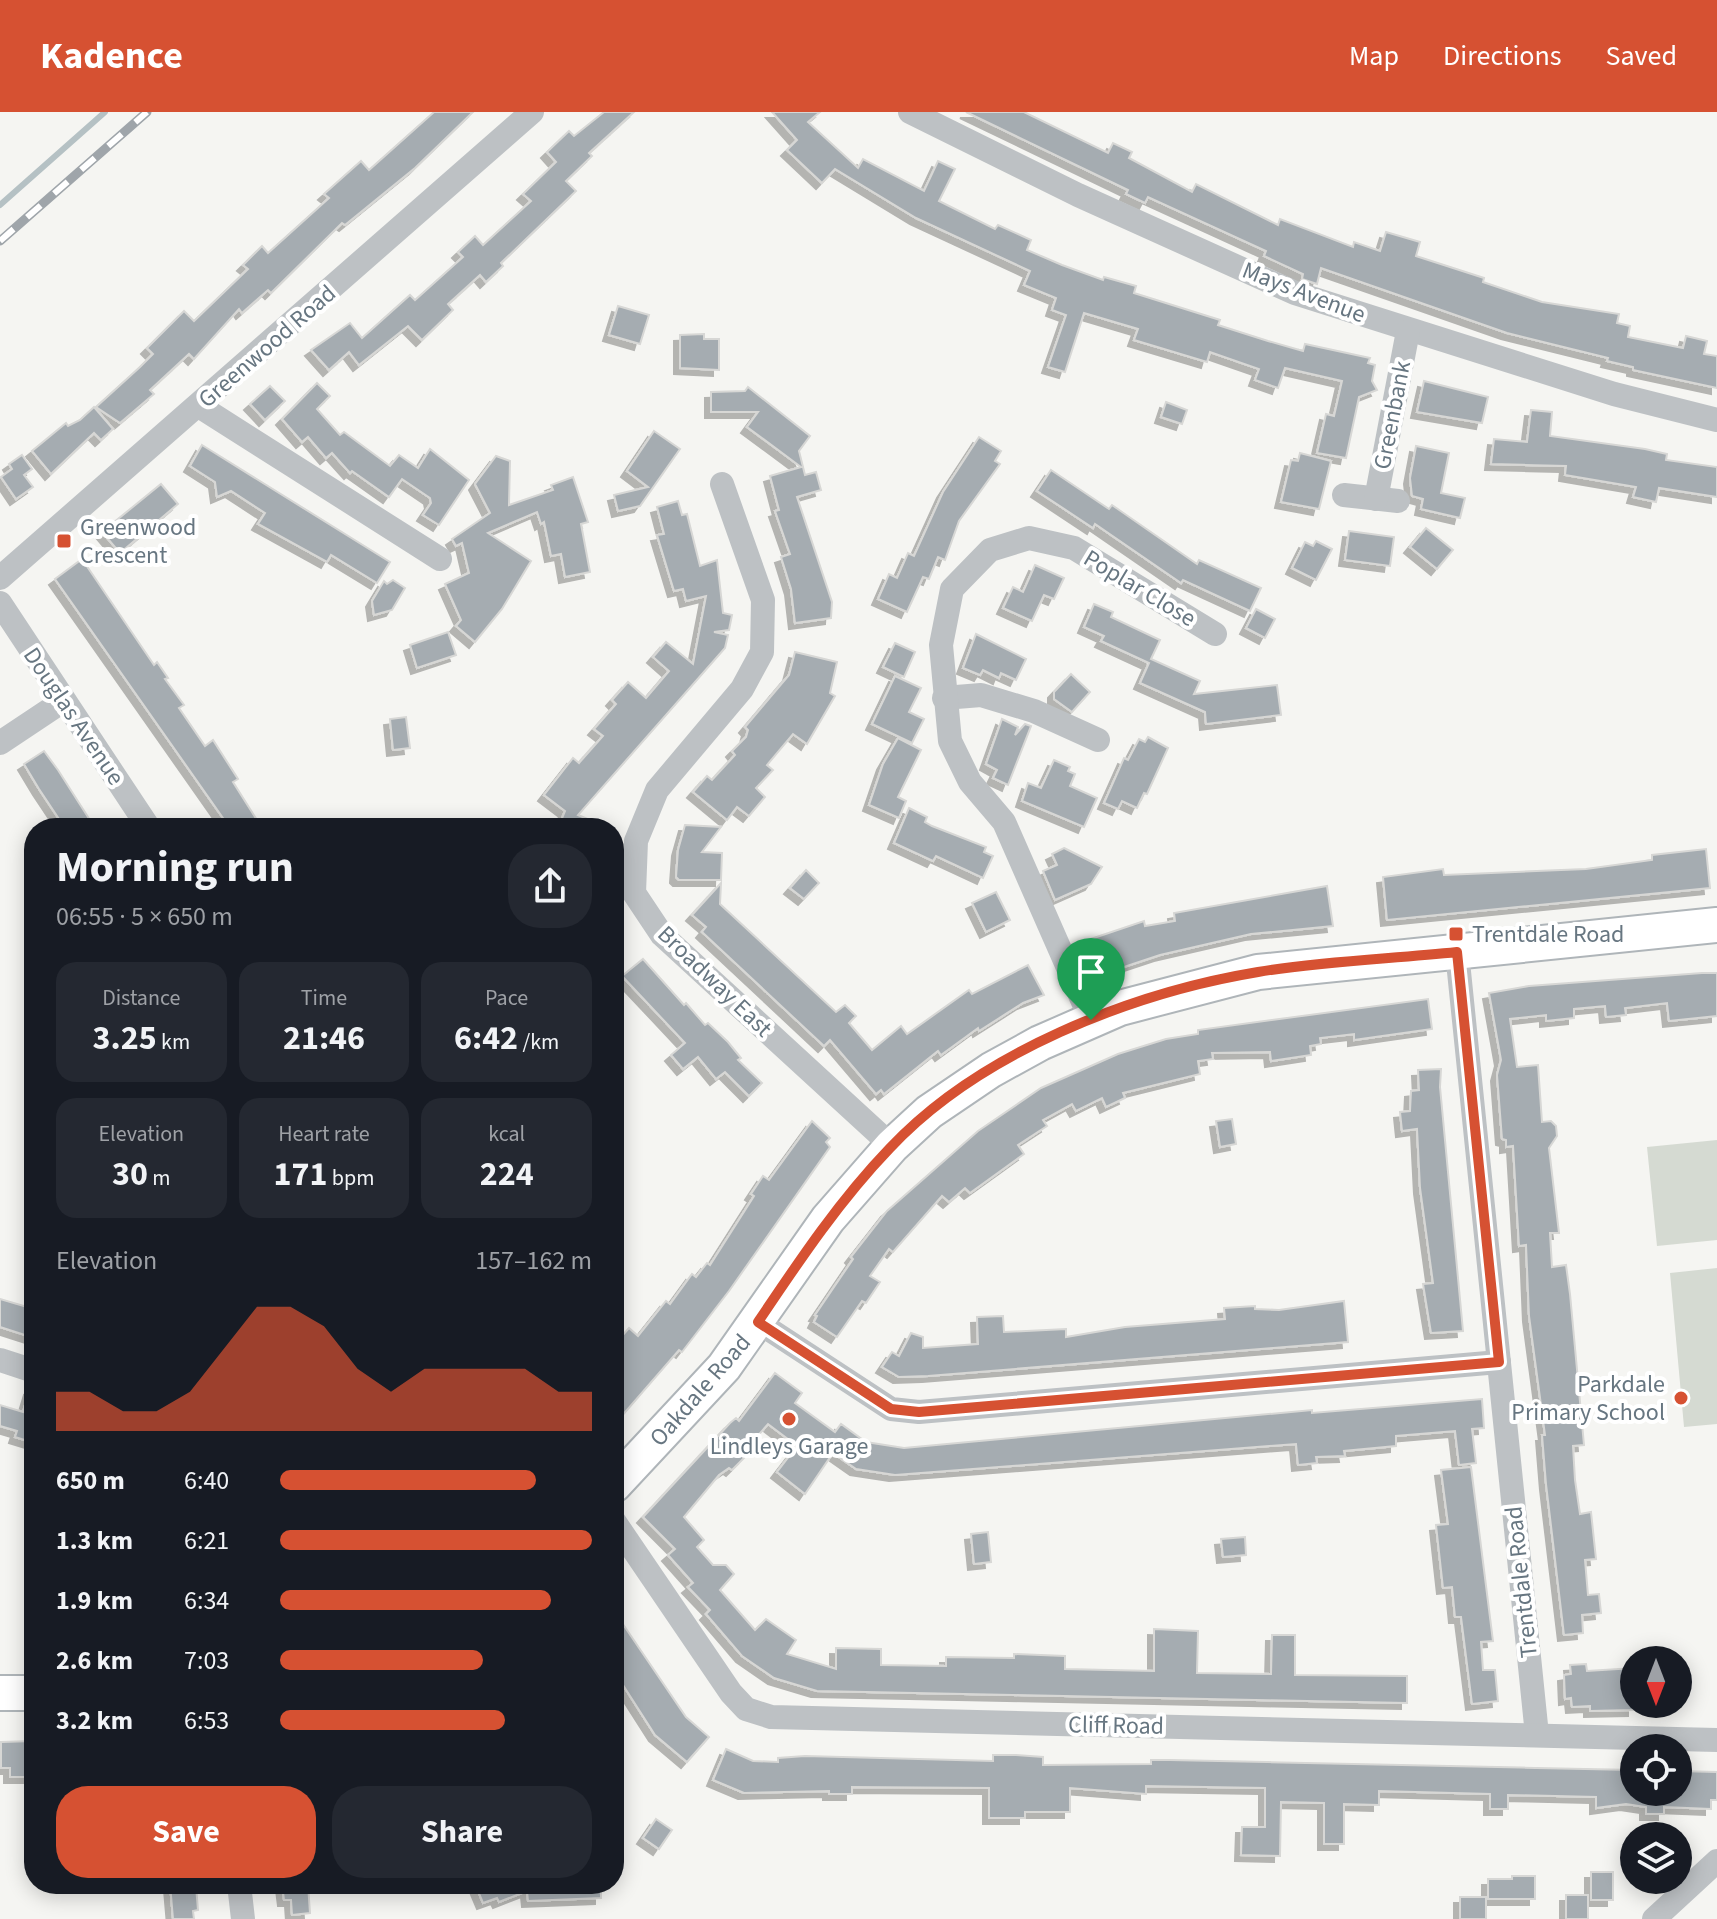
<!DOCTYPE html>
<html lang="en">
<head>
<meta charset="utf-8">
<style>
	body { margin:0; font-family:"Source Sans 3",sans-serif; background:#242831; color:#f1f3f6; height:100vh; display:flex; flex-direction:column; font-size:30px; white-space:nowrap }
	* { box-sizing:border-box; margin:0 }
	p { font-size:26px; color:#9ea1a6 }
	.icon { flex:none; width:44px; height:44px; fill:none; stroke:currentColor; stroke-width:2; stroke-linecap:round; stroke-linejoin:round }
	.map { position:relative; flex:1; overflow:hidden }
	.side { position:absolute; left:24px; top:706px; width:600px; height:1076px; display:flex; flex-direction:column; background:#171b24; border-radius:32px; box-shadow:0 4px 20px #0003 }
	.side>* { flex:none }
	.needle { width:52px; rotate:180deg }
	.tools { position:absolute; left:1620px; top:1534px; display:grid; gap:16px }
	.tools a { display:grid; place-items:center; width:72px; height:72px; border-radius:50%; background:#171b24; box-shadow:0 4px 20px #0003; font-size:40px }
	.pin { position:absolute; display:grid; place-items:center; width:68px; height:68px; color:#fff; margin:-82px -34px; border-radius:50% 50% 50% 0; rotate:-45deg; box-shadow:0 0 8px #0007 }
	.pin .icon { rotate:45deg }
	.round { display:grid; place-items:center; flex:none; width:84px; height:84px; border-radius:32px; background:#242831 }
	.overview { display:flex; align-items:center; justify-content:space-between; height:136px; padding:0 32px }
	h1 { font-size:44px; font-weight:700; line-height:60px }
	.stats { display:grid; grid-template-columns:repeat(3,1fr); gap:12px; height:136px; padding:8px 32px }
	.stats div { display:grid; align-content:center; border-radius:20px; background:#242831; text-align:center }
	.stats b { font-size:34px; font-weight:700 }
	.stats small { font-size:22px; font-weight:400 }
	.stats p { font-size:22px }
	.chart { height:224px; padding:16px 32px }
	.chart p { display:flex; justify-content:space-between }
	.chart svg { width:100%; height:144px; margin-top:8px; fill:#d65132; opacity:.7 }
	.cta { display:flex; gap:16px; margin-top:auto; padding:16px 32px }
	.cta a { flex:1; height:92px; border-radius:32px; background:#d65132; color:#fff; font-size:32px; font-weight:700; line-height:92px; text-align:center }
	.cta a+a { background:#242831; color:#f1f3f6 }
	ul { padding:0 32px; list-style:none; font-size:26px }
	li { display:grid; grid-template-columns:128px 96px 1fr; align-items:center; height:60px }
	li i { height:20px; border-radius:10px; background:#d65132 }
	header { display:flex; align-items:center; gap:48px; box-sizing:border-box; height:112px; padding:0 40px; background:#d65132; color:#fff }
	header strong { font-size:38px }
	nav { display:flex; gap:44px; margin-inline-start:auto; font-size:28px }
	.map>svg:first-child { display:block }
	.garden { fill:#d5dad2 }
	.lines { fill:none; stroke-linecap:round; stroke-linejoin:round }
	.stream { stroke:#b5c1c4; stroke-width:6 }
	.building { fill:#a5acb1; stroke:#d7d7d5; stroke-width:2; filter:url(#shadow) }
	.secondary-casing { stroke:#afb5b9; stroke-width:38 }
	.street { stroke:#bdc1c4; stroke-width:24 }
	.secondary { stroke:#fff; stroke-width:34 }
	.rail-casing { stroke:#9fa5aa; stroke-width:9 }
	.rail { stroke:#fff; stroke-width:6; stroke-dasharray:18; stroke-linecap:butt }
	.route-casing { stroke:#fff; stroke-width:16 }
	.route { stroke:#d65132; stroke-width:10 }
	.poi-dot { fill:#d65132; stroke:#fff; stroke-width:3 }
	.labels { text-anchor:middle; stroke-width:8; stroke-linejoin:round; paint-order:stroke }
	.street-label { font-size:24px; fill:#677681; stroke:#fff }
	.poi-label { font-size:24px; fill:#677681; stroke:#fff; text-anchor:start }
</style>
</head>
<body>
<header>
<strong>Kadence</strong>
<nav><a>Map</a><a>Directions</a><a>Saved</a></nav>
</header>
<div class="map">
<svg width="1717" height="1807" viewBox="0 0 1717 1807">
	<defs>
		<filter id="shadow"><feDropShadow dx="-6" dy="6" stdDeviation="0" flood-color="#0004"/></filter>
	</defs>
	<rect width="100%" height="100%" fill="#f5f5f2"/>
	<g class="garden">
		<polygon points="1717,1028 1717,1128 1657,1134 1647,1035"/>
		<polygon points="1717,1156 1717,1312 1684,1315 1670,1161"/>
	</g>
	<g class="lines">
		<polyline class="stream" points="0,93 105,0"/>
	</g>
	<g class="building">
		<polygon points="434,0 473,0 415,56 345,113 342,111 271,181 268,178 242,201 239,197 194,247 189,242 150,278 154,282 120,311 96,295 140,255 153,242 147,236 184,199 194,209 248,157 243,153 262,134 268,141 329,86 324,82 361,49 369,58"/>
		<polygon points="604,0 634,0 589,41 592,44 566,69 576,79 501,151 503,154 486,170 480,163 448,192 453,198 422,228 408,214 359,253 349,240 329,258 311,238 350,211 362,226 410,183 415,188 463,145 458,140 475,124 483,133 531,89 523,82 556,50 547,40 569,19 574,24"/>
		<polygon points="772,0 820,0 808,10 858,56 863,47 924,79 938,49 955,57 939,89 995,117 998,113 1031,128 1027,138 1062,153 1103,168 1104,165 1136,174 1134,181 1220,208 1218,213 1268,229 1303,239 1305,232 1370,246 1368,251 1375,253 1372,269 1377,278 1359,285 1346,346 1317,341 1326,302 1334,304 1342,269 1285,256 1278,276 1255,268 1259,257 1210,240 1207,250 1134,228 1138,217 1084,201 1065,260 1048,255 1066,203 1052,198 1056,186 1024,173 1030,159 916,106 835,57 822,71 787,38 797,28"/>
		<polygon points="966,0 1024,0 1108,41 1113,31 1132,40 1129,46 1192,80 1196,72 1278,113 1280,107 1353,135 1354,130 1380,139 1386,120 1420,130 1416,144 1484,166 1483,170 1542,190 1619,202 1617,211 1630,214 1628,225 1683,236 1686,224 1707,229 1704,242 1717,244 1717,276 1633,258 1633,255 1607,249 1608,246 1507,221 1321,156 1317,172 1302,167 1303,162 1264,144 1266,139 1148,85 1145,91 1126,82 1128,78"/>
		<polygon points="618,194 649,203 640,232 609,223"/>
		<polygon points="704,222 704,227 719,227 719,258 680,256 680,223"/>
		<polygon points="1424,269 1488,285 1482,311 1417,300"/>
		<polygon points="317,271 330,284 317,297 340,323 344,320 390,354 399,343 418,356 430,337 469,368 439,413 423,403 431,391 430,386 402,367 389,385 352,359 350,361 332,341 326,346 308,325 302,330 282,307"/>
		<polygon points="270,274 285,289 265,308 250,292"/>
		<polygon points="748,275 810,324 799,339 805,363 816,360 821,378 797,385 832,490 831,506 795,511 791,477 781,445 790,442 775,399 779,398 770,364 801,355 747,315 758,300 711,300 711,280 745,279"/>
		<polygon points="1166,290 1187,298 1182,312 1161,305"/>
		<polygon points="94,295 113,317 101,328 94,321 51,362 32,339 66,311 68,314 80,308"/>
		<polygon points="1531,298 1552,300 1550,324 1645,337 1667,342 1666,348 1717,355 1717,385 1659,376 1656,390 1633,385 1636,375 1565,363 1566,354 1491,352 1494,327 1527,330"/>
		<polygon points="654,319 680,337 640,394 618,399 614,383 648,375 627,359"/>
		<polygon points="979,325 1001,339 995,349 1000,352 959,409 945,448 938,445 929,467 923,465 907,500 878,487 889,462 897,466 908,441 914,444 943,380"/>
		<polygon points="202,333 390,450 377,471 331,443 327,450 258,412 265,401 231,379 217,385 215,370 190,354"/>
		<polygon points="1416,334 1449,341 1441,381 1465,386 1460,406 1421,397 1423,387 1412,384 1410,366"/>
		<polygon points="1300,341 1331,349 1319,397 1281,390 1291,348 1298,349"/>
		<polygon points="22,343 32,357 24,363 33,375 16,387 1,365 12,357 9,352"/>
		<polygon points="496,344 510,349 509,393 553,378 551,373 573,365 588,410 581,412 590,460 565,465 561,442 551,444 544,410 541,412 537,400 488,421 531,449 502,497 475,530 456,514 461,508 445,472 469,461 462,431 456,434 452,427 490,401 475,372"/>
		<polygon points="1051,358 1109,397 1112,393 1197,452 1199,448 1261,476 1250,499 1183,468 1181,471 1095,412 1093,416 1037,379"/>
		<polygon points="161,372 178,392 120,441 102,420"/>
		<polygon points="678,389 682,403 687,402 700,454 717,448 723,501 732,503 729,518 714,520 728,523 725,536 578,703 609,716 558,716 565,699 544,683 573,646 579,651 603,624 594,617 616,592 612,588 628,570 646,586 669,559 653,545 666,530 693,552 706,484 686,489 683,477 674,479 657,423 664,422 657,395"/>
		<polygon points="1426,416 1453,438 1437,457 1410,435"/>
		<polygon points="1349,419 1394,425 1390,454 1345,448"/>
		<polygon points="1316,429 1332,437 1316,468 1292,456 1305,430 1313,434"/>
		<polygon points="82,447 154,553 157,550 168,566 165,567 184,593 179,596 205,634 213,628 238,667 233,670 262,716 230,716 55,467"/>
		<polygon points="1035,453 1064,466 1054,487 1044,483 1032,509 1003,496 1013,475 1023,480"/>
		<polygon points="393,468 405,476 392,498 374,503 372,489 384,469 387,472"/>
		<polygon points="1094,492 1113,500 1111,505 1160,528 1151,547 1200,569 1194,582 1277,573 1281,603 1206,612 1205,600 1140,571 1149,551 1101,529 1104,524 1084,515"/>
		<polygon points="1256,497 1275,507 1265,526 1246,516"/>
		<polygon points="448,520 456,543 417,556 410,533"/>
		<polygon points="976,522 1026,547 1016,568 1001,561 999,566 983,558 980,563 963,556"/>
		<polygon points="895,531 915,540 904,565 883,555"/>
		<polygon points="795,540 837,550 830,581 835,584 807,632 793,622 767,653 773,658 756,676 765,685 749,704 737,695 727,708 693,680 707,664 712,668 735,643 732,639 746,625 748,618 745,615 789,563"/>
		<polygon points="1071,562 1090,580 1072,600 1054,587 1054,580"/>
		<polygon points="895,564 921,576 909,600 924,607 912,631 872,612"/>
		<polygon points="406,605 410,636 393,638 390,607"/>
		<polygon points="1002,607 1018,615 1015,623 1025,612 1031,614 1008,673 993,666 997,658 986,652"/>
		<polygon points="1148,625 1168,636 1147,682 1144,681 1137,696 1122,689 1118,697 1104,691 1124,646 1128,648 1139,627 1145,630"/>
		<polygon points="898,626 921,638 898,685 906,689 899,706 869,693 883,652"/>
		<polygon points="44,639 58,658 95,716 65,716 39,677 24,652"/>
		<polygon points="1054,648 1070,655 1068,659 1075,662 1070,674 1097,686 1084,715 1022,689 1028,671 1041,676"/>
		<polygon points="909,696 927,705 925,710 932,714 986,735 984,740 993,744 983,766 936,744 933,749 894,731"/>
		<polygon points="685,713 721,715 702,740 722,741 721,768 679,768 676,765 678,738"/>
		<polygon points="1064,736 1102,755 1091,772 1055,788 1043,759 1057,753 1052,742"/>
		<polygon points="1706,737 1710,776 1387,808 1383,765 1443,757 1444,763 1586,757 1652,748 1652,743"/>
		<polygon points="806,758 819,771 804,787 790,776"/>
		<polygon points="721,771 720,792 836,900 845,893 856,904 849,911 872,938 901,914 907,922 969,878 972,882 1028,853 1044,883 1023,891 979,919 978,916 941,943 938,939 884,982 881,978 876,982 830,928 824,934 702,820 706,815 692,803"/>
		<polygon points="1327,774 1333,814 1251,822 1160,843 1091,866 1079,831 1144,809 1145,814 1175,809 1174,801"/>
		<polygon points="996,780 1010,808 986,820 972,791"/>
		<polygon points="643,847 684,893 686,891 705,913 708,911 728,930 741,946 738,948 762,971 749,984 725,960 716,967 698,945 683,957 671,943 685,931 622,864"/>
		<polygon points="1702,861 1717,861 1717,904 1669,909 1667,891 1625,896 1626,903 1606,905 1605,894 1574,897 1574,906 1546,909 1546,903 1510,907 1517,955 1538,953 1542,1010 1551,1009 1556,1014 1557,1024 1549,1036 1559,1121 1550,1121 1552,1155 1566,1153 1570,1182 1584,1333 1573,1334 1575,1368 1580,1402 1591,1400 1596,1447 1585,1448 1588,1483 1599,1482 1601,1501 1582,1503 1583,1521 1564,1523 1546,1372 1542,1323 1545,1323 1529,1204 1526,1133 1519,1134 1513,1034 1506,1035 1506,1028 1502,1027 1497,963 1501,948 1489,881 1529,874"/>
		<polygon points="1428,887 1432,917 1354,928 1354,922 1320,926 1321,932 1310,934 1311,943 1271,949 1270,940 1212,941 1213,947 1198,949 1200,962 1123,981 1125,986 1106,995 1102,986 1076,999 1072,992 1043,1008 1047,1014 1018,1033 1024,1042 970,1081 965,1076 949,1090 942,1084 893,1140 889,1137 870,1164 880,1170 866,1191 862,1189 837,1225 814,1210 817,1204 815,1203 853,1147 851,1145 887,1099 978,1019 1041,976 1118,942 1166,927 1198,922 1198,918"/>
		<polygon points="1441,957 1440,975 1463,1219 1431,1221 1423,1172 1433,1171 1420,1076 1417,1017 1402,1019 1400,1000 1410,999 1411,979 1419,978 1418,958"/>
		<polygon points="1232,1007 1236,1032 1220,1035 1216,1009"/>
		<polygon points="812,1009 830,1026 826,1030 830,1035 729,1179 682,1240 679,1238 614,1313 614,1233 629,1216 638,1224 666,1189 670,1192 692,1162 696,1165 707,1151 710,1153 754,1084 751,1082 763,1064 769,1068"/>
		<polygon points="0,1187 34,1197 34,1226 0,1215"/>
		<polygon points="1344,1189 1348,1230 928,1264 899,1265 882,1255 892,1240 899,1244 911,1221 923,1225 923,1236 978,1232 977,1205 1003,1204 1004,1220 1066,1217 1066,1225 1125,1215 1225,1207 1224,1196 1255,1194 1255,1197 1279,1198"/>
		<polygon points="775,1261 802,1281 795,1291 835,1320 841,1312 866,1330 904,1336 1312,1298 1312,1301 1482,1287 1484,1316 1472,1317 1476,1351 1459,1353 1455,1319 1396,1324 1396,1334 1344,1339 1345,1344 1316,1345 1317,1351 1298,1353 1296,1332 895,1363 856,1357 833,1341 805,1382 777,1360 797,1334 768,1312 741,1343 744,1346 732,1358 729,1356 719,1363 684,1405 704,1428 697,1435 713,1453 726,1453 734,1462 720,1478 755,1518 766,1507 796,1528 787,1542 836,1557 836,1536 881,1537 881,1553 946,1554 946,1545 1014,1546 1014,1542 1065,1544 1065,1557 1154,1559 1154,1517 1198,1519 1197,1561 1271,1562 1272,1523 1295,1523 1295,1563 1407,1564 1407,1591 817,1579 774,1566 742,1544 706,1502 710,1498 688,1475 693,1471 668,1443 675,1437 643,1405 730,1311 736,1306 739,1309"/>
		<polygon points="30,1277 34,1278 34,1331 15,1325 17,1319 0,1314 0,1293 23,1300"/>
		<polygon points="1471,1355 1493,1529 1481,1530 1483,1558 1495,1558 1498,1589 1472,1592 1461,1505 1455,1505 1452,1475 1443,1476 1436,1413 1448,1412 1441,1358"/>
		<polygon points="988,1420 991,1450 974,1452 971,1422"/>
		<polygon points="1245,1425 1246,1443 1223,1445 1221,1427"/>
		<polygon points="614,1499 686,1605 709,1625 687,1650 655,1623 614,1559"/>
		<polygon points="1586,1552 1587,1559 1634,1556 1634,1598 1590,1599 1590,1594 1572,1595 1571,1586 1565,1587 1564,1563 1571,1562 1570,1553"/>
		<polygon points="34,1629 34,1665 10,1665 10,1656 1,1656 1,1630"/>
		<polygon points="726,1637 753,1649 778,1650 778,1646 805,1644 993,1649 993,1643 1016,1643 1043,1645 1043,1653 1151,1652 1151,1648 1170,1648 1634,1658 1634,1680 1678,1680 1678,1659 1717,1660 1717,1688 1711,1688 1711,1697 1664,1695 1664,1702 1646,1702 1646,1695 1626,1692 1596,1696 1596,1685 1508,1683 1508,1697 1490,1697 1490,1682 1379,1679 1379,1693 1344,1692 1344,1732 1324,1732 1324,1691 1281,1690 1280,1744 1241,1743 1242,1715 1265,1715 1265,1676 1146,1674 1146,1682 1070,1676 1070,1700 1025,1700 1025,1706 989,1706 989,1676 852,1675 852,1682 829,1682 829,1679 744,1681 713,1668"/>
		<polygon points="656,1707 672,1718 659,1737 643,1726"/>
		<rect x="1591" y="1760" width="22" height="28"/>
		<polygon points="1512,1764 1535,1764 1535,1787 1488,1787 1488,1767 1512,1767"/>
		<polygon points="170,1772 196,1774 198,1798 193,1799 194,1807 173,1807"/>
		<polygon points="282,1772 308,1772 310,1801 292,1803 291,1788 284,1788"/>
		<polygon points="475,1772 601,1772 601,1786 528,1789 527,1779 499,1790 497,1786 483,1791"/>
		<rect x="1566" y="1783" width="22" height="24"/>
		<rect x="1460" y="1785" width="26" height="22"/>
	</g>
	<g class="lines">
		<g class="secondary-casing">
			<g id="secondary">
				<polyline points="614,1373 724,1255 828,1107 892,1034 929,1000 991,958 1040,931 1120,896 1258,860 1717,813"/>
				<polyline points="0,1581 34,1581"/>
			</g>
		</g>
		<g class="street">
			<polyline points="910,0 1078,83 1295,181 1614,282 1717,308"/>
			<polyline points="199,294 440,447"/>
			<polyline points="722,372 763,488 762,540 742,577 657,678 636,729 634,781 662,823 892,1034"/>
			<polyline points="1344,383 1398,389"/>
			<polyline points="1376,387 1408,219"/>
			<polyline points="0,466 532,0"/>
			<polyline points="0,491 149,716"/>
			<polyline points="944,586 981,583 1034,599 1098,628"/>
			<polyline points="0,631 63,589"/>
			<polyline points="1457,840 1537,1623"/>
			<polyline points="1091,908 1004,710 970,670 950,629 941,533 952,477 990,438 1029,426 1074,436 1215,522"/>
			<polyline points="758,1210 891,1297 919,1300 1499,1250"/>
			<polyline points="0,1248 34,1259"/>
			<polyline points="614,1409 731,1581 746,1597 771,1605 1717,1628"/>
			<polyline points="239,1772 243,1807"/>
			<polyline points="1654,1807 1717,1749"/>
		</g>
		<use href="#secondary" class="secondary"/>
		<g class="rail-casing">
			<polyline id="rail" points="0,129 147,0"/>
		</g>
		<use href="#rail" class="rail"/>
	</g>
	<g class="lines">
		<g class="route-casing">
			<path id="route" d="M1457 840 1499 1250 919 1300 891 1297 758 1210C799 1149 839 1089 890 1036 979 941 1131 881 1258 860 1323 849 1391 847 1457 840Z"/>
		</g>
		<use href="#route" class="route"/>
	</g>
	<g class="poi-dot">
		<rect x="56" y="421" width="16" height="16" rx="4"/>
		<rect x="1448" y="814" width="16" height="16" rx="4"/>
		<circle cx="1681" cy="1286" r="8"/>
		<circle cx="789" cy="1307" r="8"/>
	</g>
	<g class="labels">
		<g class="street-label">
			<text transform="translate(1304 180) rotate(21)" y="8">Mays Avenue</text>
			<text transform="translate(267 234) rotate(-41)" y="8">Greenwood Road</text>
			<text transform="translate(1392 303) rotate(-79)" y="8">Greenbank</text>
			<text transform="translate(1140 476) rotate(31)" y="8">Poplar Close</text>
			<text transform="translate(74 604) rotate(56)" y="8">Douglas Avenue</text>
			<text transform="translate(715 869) rotate(44)" y="8">Broadway East</text>
			<text transform="translate(700 1278) rotate(-49)" y="8">Oakdale Road</text>
			<text transform="translate(1521 1470) rotate(-96)" y="8">Trentdale Road</text>
			<text transform="translate(1116 1613) rotate(1)" y="8">Cliff Road</text>
		</g>
		<g class="poi-label">
			<text x="80" y="423">Greenwood<tspan x="80" dy="28">Crescent</tspan></text>
			<text x="1472" y="830">Trentdale Road</text>
			<text x="1665" y="1280" text-anchor="end">Parkdale<tspan x="1665" dy="28">Primary School</tspan></text>
			<text x="789" y="1342" text-anchor="middle">Lindleys Garage</text>
		</g>
	</g>
</svg>
<div class="tools">
<a><svg class="needle" viewBox="-14 -14 28 28"><path d="M0-13l5 13h-10z" fill="#e53935"/><path d="M0 13l5-13h-10z" fill="#9ea1a6"/></svg></a>
<a><svg class="icon" aria-label="locate" viewBox="0 0 24 24"><circle cx="12" cy="12" r="6"/><path d="M12 2v4M12 18v4M2 12h4M18 12h4"/></svg></a>
<a><svg class="icon" aria-label="layers" viewBox="0 0 24 24"><path d="M12 4l9 5-9 5-9-5zM3 14l9 5 9-5"/></svg></a>
</div>
<div class="pin" style="left:1091px;top:908px;background:#1e9e55"><svg class="icon" aria-label="arrive" viewBox="0 0 24 24"><path d="M6 21V4h12l-3 4 3 4H6"/></svg></div>
<section class="side">
<div class="overview"><div><h1>Morning run</h1><p>06:55 · 5 × 650 m</p></div><a class="round"><svg class="icon" aria-label="share" viewBox="0 0 24 24"><path d="M12 15V3M7 8l5-5 5 5M5 13v7h14v-7"/></svg></a></div>
<div class="stats">
<div><p>Distance</p><b>3.25<small> km</small></b></div>
<div><p>Time</p><b>21:46</b></div>
<div><p>Pace</p><b>6:42<small> /km</small></b></div>
</div>
<div class="stats">
<div><p>Elevation</p><b>30<small> m</small></b></div>
<div><p>Heart rate</p><b>171<small> bpm</small></b></div>
<div><p>kcal</p><b>224</b></div>
</div>
<div class="chart"><p><span>Elevation</span>157–162 m</p>
<svg viewBox="0 0 160 44" preserveAspectRatio="none"><path d="M0 44V32L10 32L20 38L30 38L40 32L50 19L60 6L70 6L80 12L90 25L100 32L110 25L120 25L130 25L140 25L150 32L160 32V44z"/></svg>
</div>
<ul>
<li><b>650 m</b>6:40<i style="width:82%"></i></li>
<li><b>1.3 km</b>6:21<i style="width:100%"></i></li>
<li><b>1.9 km</b>6:34<i style="width:87%"></i></li>
<li><b>2.6 km</b>7:03<i style="width:65%"></i></li>
<li><b>3.2 km</b>6:53<i style="width:72%"></i></li>
</ul>
<div class="cta"><a>Save</a><a>Share</a></div>
</section>
</div>
</body>
</html>
